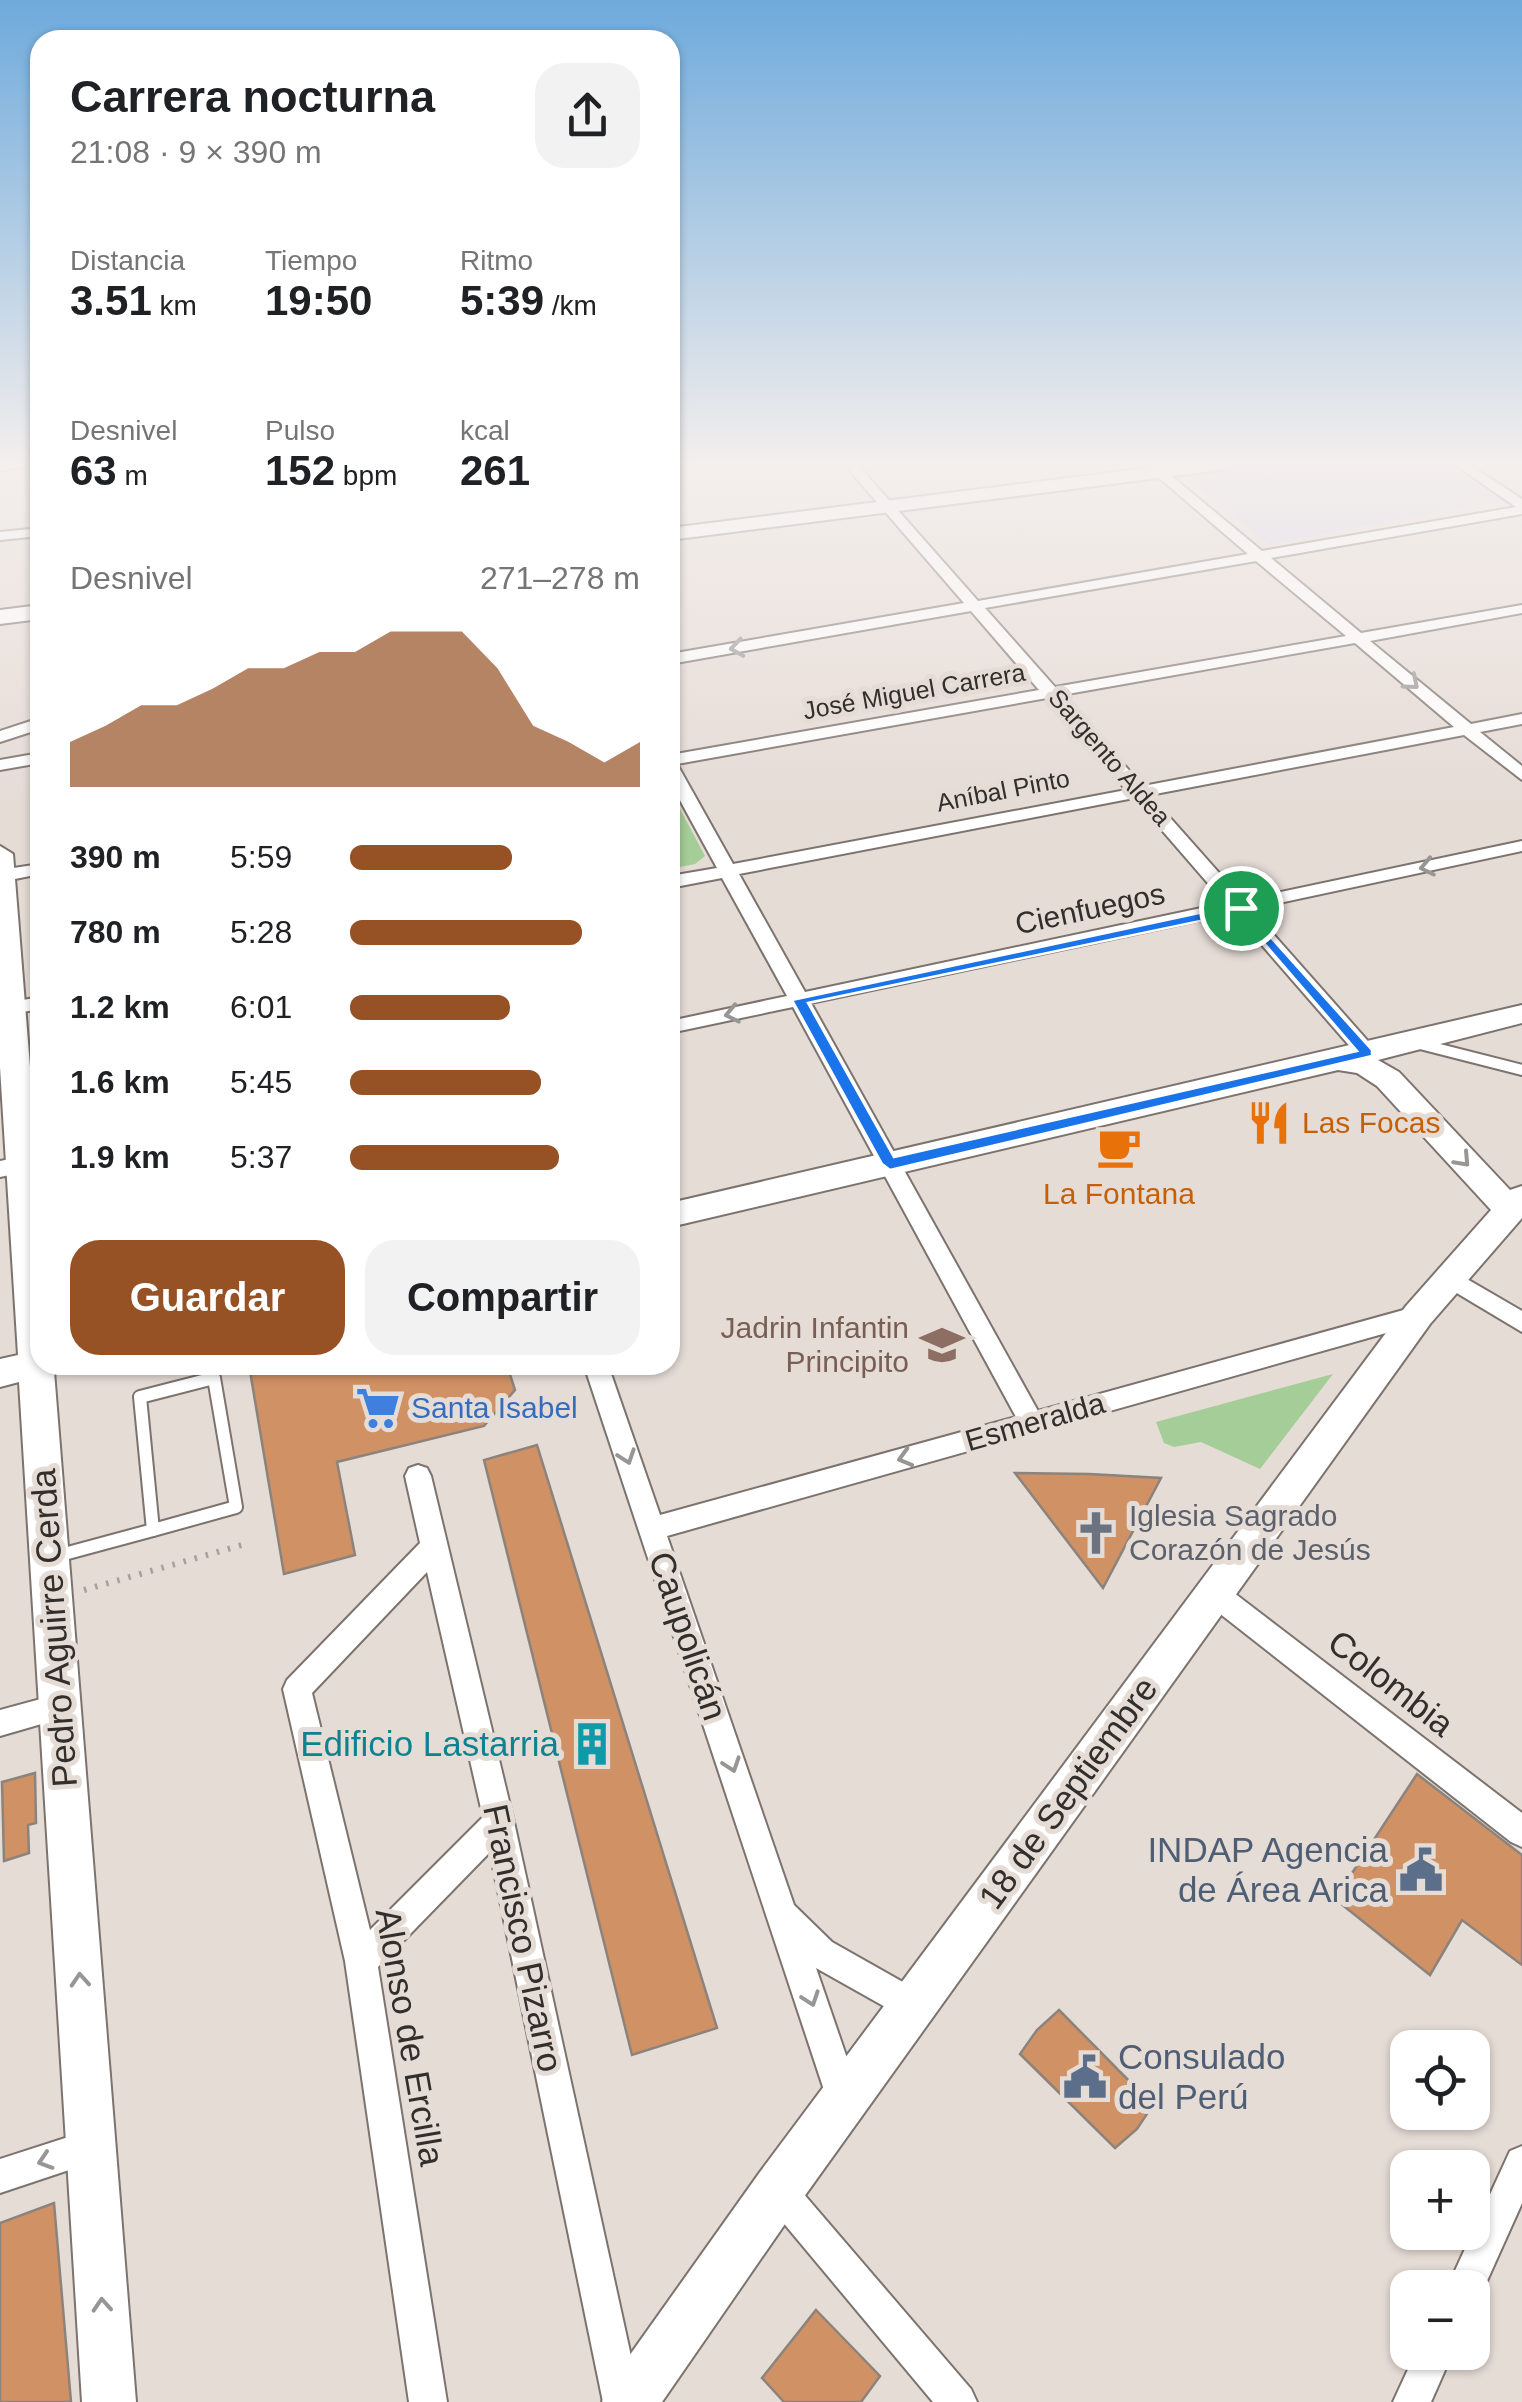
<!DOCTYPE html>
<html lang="es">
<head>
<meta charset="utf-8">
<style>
	body { margin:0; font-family:Helvetica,sans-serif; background:#f2f2f2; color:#202124; height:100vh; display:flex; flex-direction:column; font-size:38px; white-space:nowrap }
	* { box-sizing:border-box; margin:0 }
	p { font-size:32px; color:#757577 }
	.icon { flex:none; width:55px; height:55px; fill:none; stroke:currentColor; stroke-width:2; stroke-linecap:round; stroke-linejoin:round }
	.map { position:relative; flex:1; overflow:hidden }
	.panel { position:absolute; left:30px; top:30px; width:650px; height:1345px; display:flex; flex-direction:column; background:#fff; border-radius:30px; box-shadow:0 2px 8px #0004 }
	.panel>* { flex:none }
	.fabs { position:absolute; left:1390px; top:2030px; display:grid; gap:20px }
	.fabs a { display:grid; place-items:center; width:100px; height:100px; border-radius:20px; background:#fff; box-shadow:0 2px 8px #0004; font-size:50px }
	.pin { position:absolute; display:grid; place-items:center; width:85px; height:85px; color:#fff; margin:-42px; border:5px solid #fff; border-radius:50%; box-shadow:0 2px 10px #0007 }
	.round { display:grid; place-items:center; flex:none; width:105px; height:105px; border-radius:30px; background:#f2f2f2 }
	.head { display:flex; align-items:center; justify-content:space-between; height:170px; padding:0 40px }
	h1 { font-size:45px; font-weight:700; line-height:75px }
	.metrics { display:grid; grid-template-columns:repeat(3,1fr); gap:15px; height:170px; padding:10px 40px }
	.metrics div { display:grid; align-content:center }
	.metrics b { font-size:42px; font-weight:700 }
	.metrics small { font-size:28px; font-weight:400 }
	.metrics p { font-size:28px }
	.chart { height:280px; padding:20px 40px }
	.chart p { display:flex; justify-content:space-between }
	.chart svg { width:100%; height:180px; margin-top:10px; fill:#965125; opacity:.7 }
	.cta { display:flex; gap:20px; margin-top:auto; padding:20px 40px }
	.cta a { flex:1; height:115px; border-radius:30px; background:#965125; color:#fff; font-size:40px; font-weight:700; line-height:115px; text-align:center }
	.cta a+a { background:#f2f2f2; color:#202124 }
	ul { padding:0 40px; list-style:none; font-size:32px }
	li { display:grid; grid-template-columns:160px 120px 1fr; align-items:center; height:75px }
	li i { height:25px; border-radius:12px; background:#965125 }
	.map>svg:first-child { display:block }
	.education { fill:#d5d1e7 }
	.green { fill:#a5cd97 }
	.building { fill:#d09164; stroke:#8c837d; stroke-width:2.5 }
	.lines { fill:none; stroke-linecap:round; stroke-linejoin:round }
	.lane-far1-casing { stroke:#7c736e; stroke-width:14 }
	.lane-casing { stroke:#7c736e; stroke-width:16 }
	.street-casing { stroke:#7c736e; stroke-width:4 }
	.secondary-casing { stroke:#7c736e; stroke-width:4 }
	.path { stroke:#a8a09b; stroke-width:6; stroke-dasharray:2.5 9; stroke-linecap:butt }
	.lane-far1 { stroke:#fff; stroke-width:10 }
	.lane { stroke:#fff; stroke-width:12 }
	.street { fill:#fff; fill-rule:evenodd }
	.secondary { fill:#fff; fill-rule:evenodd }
	.oneway { stroke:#989695 }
	.route { fill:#1a73e8; stroke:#fff; stroke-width:2.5; fill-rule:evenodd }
	.labels { text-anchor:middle; stroke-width:10; stroke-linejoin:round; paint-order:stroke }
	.far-street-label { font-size:25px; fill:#312e2b; stroke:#e6dcd6 }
	.street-label { font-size:30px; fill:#312e2b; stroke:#e6dcd6 }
	.food-label { font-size:30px; fill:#c56008; stroke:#e6dcd6; text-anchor:start }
	.education-label { font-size:30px; fill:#785e54; stroke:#e6dcd6; text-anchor:end }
	.shop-label { font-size:30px; fill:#366cbe; stroke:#e6dcd6; text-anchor:start }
	.worship-label { font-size:30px; fill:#5b616d; stroke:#e6dcd6; text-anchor:start }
	.near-street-label { font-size:35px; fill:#312e2b; stroke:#e6dcd6 }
	.near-culture-label { font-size:35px; fill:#0d838f; stroke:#e6dcd6; text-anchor:end }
	.near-service-label { font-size:35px; fill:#4e5e75; stroke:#e6dcd6; text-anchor:end }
</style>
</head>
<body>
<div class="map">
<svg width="1522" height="2402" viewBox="0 0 1522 2402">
	<rect width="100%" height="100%" fill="#e6dcd6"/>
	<polygon class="education" points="1260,464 1446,464 1501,500 1269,545 1184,474"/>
	<g class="green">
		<polygon points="670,790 705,856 695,864 670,869"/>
		<polygon points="1333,1374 1260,1469 1201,1442 1174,1447 1164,1443 1156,1422"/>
	</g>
	<g class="building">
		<polygon points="249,1365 507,1365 515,1390 484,1426 337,1462 355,1555 284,1574"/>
		<polygon points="537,1445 717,2028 632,2055 484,1460"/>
		<polygon points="1015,1473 1089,1474 1161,1478 1103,1588"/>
		<polygon points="35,1773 36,1823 28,1825 29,1853 4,1861 2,1782"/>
		<polygon points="1417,1774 1522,1855 1522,1965 1462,1920 1430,1975 1335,1899"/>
		<polygon points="1059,2010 1153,2105 1137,2129 1115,2148 1020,2054 1037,2030"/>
		<polygon points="54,2203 71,2402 0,2402 0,2223"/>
		<polygon points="816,2310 880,2376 861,2402 784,2402 762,2378"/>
	</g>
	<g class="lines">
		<g class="lane-far1-casing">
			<polyline id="lane-far1" points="1420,1044 1522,1070"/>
		</g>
		<g class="lane-casing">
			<g id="lane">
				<polygon points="214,1378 236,1507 153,1530 140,1397"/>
				<polyline points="53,1557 153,1530"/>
			</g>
		</g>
		<g class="street-casing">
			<g id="street">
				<polygon points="0,464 39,464 0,471"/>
				<path d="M844 464H857L978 601 1248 554 1143 464H1157L1262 551 1516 507 1454 464H1468L1522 499V514L1271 558 1361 633 1522 605V613L1370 641 1471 724 1522 714V724L1480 732 1522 766V780L1464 735 1150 795 1243 900 1522 841V851L1251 909 1374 1048 1377 1053 1374 1058H1360L1234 913 811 1003 1038 1411 1418 1306 1426 1309 1430 1315 1426 1321 1418 1324 667 1536 794 1905 832 1942 924 1994 928 2006 924 2018 912 2022 816 1968 861 2099 856 2111 844 2116 832 2111 827 2099 584 1365H608L660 1515 1016 1417 793 1007 670 1033V1021L787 996 722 878 670 888V876L717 868 670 782V755L1039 690 971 611 670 664V654L964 603ZM1256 561 1346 636 1055 687 985 608ZM1355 643 1454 727 1143 786 1062 695ZM1047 698 1126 790 733 864 677 764ZM1134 798 1225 903 805 992 739 874Z"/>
				<polygon points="40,528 40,536 0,540 0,532"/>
				<polygon points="40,718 40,729 0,742 0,731"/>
				<polygon points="40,753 40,763 0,770 0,760"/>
				<polygon points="40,864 40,874 0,882 0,870"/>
				<polygon points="40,997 40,1009 0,1016 0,1004"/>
				<polygon points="40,1153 40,1169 0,1177 0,1161"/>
				<polygon points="1448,1268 1522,1311 1522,1332 1440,1283 1436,1277 1440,1271"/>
				<path d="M418 1465 427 1468 431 1476 514 1822 641 2402H603L490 1852 378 1967 447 2402H409L345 1961 283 1689 287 1680 420 1543 405 1476 409 1468ZM427 1572 483 1817 370 1930 312 1693Z"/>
				<polygon points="1215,1582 1225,1586 1522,1813 1522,1847 1511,1842 1205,1602 1201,1594 1205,1586"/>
				<polygon points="59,1694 69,1698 73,1707 69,1716 0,1736 0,1710"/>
				<polygon points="90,2130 102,2135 107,2147 102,2159 0,2193 0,2159"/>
				<polygon points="1522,2146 1522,2203 1478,2301 1472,2303 1472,2288 1447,2288 1510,2151"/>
				<polygon points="778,2172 790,2178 971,2389 977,2402 933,2402 766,2202 760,2190 766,2178"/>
				<polygon points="1416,2352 1453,2352 1431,2402 1393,2402"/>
			</g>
		</g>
		<g class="secondary-casing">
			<g id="secondary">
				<polygon points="1180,464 1232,464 1222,470 670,540 670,528"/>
				<polygon points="40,605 40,619 0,624 0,610"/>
				<polygon points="0,846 13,854 40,1192 40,1365 57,1365 54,1371 136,2402 82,2402 19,1382 0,1387 0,1359 18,1355 0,1067"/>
				<polygon points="1522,1005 1522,1023 1378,1060 1399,1072 1510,1190 1522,1186 1522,1218 1430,1324 796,2208 662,2402 602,2402 610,2383 760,2172 1406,1306 1491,1210 1377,1086 1357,1073 1338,1070 670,1227 670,1203"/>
			</g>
		</g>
		<polyline class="path" points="84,1590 242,1545"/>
		<use href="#lane-far1" class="lane-far1"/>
		<use href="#lane" class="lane"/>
		<use href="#street" class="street"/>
		<use href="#secondary" class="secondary"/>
	</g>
	<defs><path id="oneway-chevron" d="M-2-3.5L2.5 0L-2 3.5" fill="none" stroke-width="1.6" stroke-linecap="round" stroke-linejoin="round" transform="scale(2.5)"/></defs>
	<g class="oneway">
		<use href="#oneway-chevron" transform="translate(737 648) rotate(171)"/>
		<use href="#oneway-chevron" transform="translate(1412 683) rotate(40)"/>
		<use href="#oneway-chevron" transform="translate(1427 867) rotate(168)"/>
		<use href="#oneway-chevron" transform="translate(732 1014) rotate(168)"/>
		<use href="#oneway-chevron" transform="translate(1463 1160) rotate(47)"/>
		<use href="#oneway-chevron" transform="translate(627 1457) rotate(71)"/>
		<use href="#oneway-chevron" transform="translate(905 1458) rotate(164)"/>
		<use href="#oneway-chevron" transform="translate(732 1765) rotate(71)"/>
		<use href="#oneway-chevron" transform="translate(80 1980) rotate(-94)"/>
		<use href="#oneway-chevron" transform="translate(811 1999) rotate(71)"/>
		<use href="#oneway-chevron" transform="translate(45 2161) rotate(162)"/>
		<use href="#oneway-chevron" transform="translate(102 2305) rotate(-94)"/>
	</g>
	<linearGradient id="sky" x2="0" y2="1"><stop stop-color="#6eaadc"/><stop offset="0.58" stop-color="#f4efed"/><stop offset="1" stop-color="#f4efed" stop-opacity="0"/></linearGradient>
	<rect width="1522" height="800" fill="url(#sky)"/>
	<path class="route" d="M1241 904 1372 1050V1056L890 1170 882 1164 792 1000ZM1238 913 1357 1051 894 1157 808 1003Z"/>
	<defs>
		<g id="restaurant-bare" transform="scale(3.45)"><path d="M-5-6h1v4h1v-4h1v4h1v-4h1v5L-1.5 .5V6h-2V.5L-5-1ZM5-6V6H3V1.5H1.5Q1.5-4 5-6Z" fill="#e8710a" stroke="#e6dcd6" stroke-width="2.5" paint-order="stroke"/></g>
		<g id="cafe-bare" transform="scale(3.45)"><path d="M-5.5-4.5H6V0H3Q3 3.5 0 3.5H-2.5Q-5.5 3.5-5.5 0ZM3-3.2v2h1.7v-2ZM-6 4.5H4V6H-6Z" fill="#e8710a" stroke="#e6dcd6" stroke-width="2.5" paint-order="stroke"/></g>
		<g id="school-bare" transform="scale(3.45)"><path d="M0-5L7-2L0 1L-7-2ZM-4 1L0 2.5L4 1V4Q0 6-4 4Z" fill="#8d6e63" stroke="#e6dcd6" stroke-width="2.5" paint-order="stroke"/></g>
		<g id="supermarket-bare" transform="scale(3.45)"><path d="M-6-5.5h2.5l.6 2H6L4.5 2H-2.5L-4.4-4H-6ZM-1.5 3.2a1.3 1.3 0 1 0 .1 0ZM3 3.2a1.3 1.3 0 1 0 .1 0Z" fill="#3f7fe0" stroke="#e6dcd6" stroke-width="2.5" paint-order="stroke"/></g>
		<g id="church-bare" transform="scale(3.45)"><path d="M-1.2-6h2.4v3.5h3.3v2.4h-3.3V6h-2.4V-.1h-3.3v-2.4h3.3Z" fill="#6b7280" stroke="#e6dcd6" stroke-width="2.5" paint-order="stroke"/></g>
		<g id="building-bare" transform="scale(3.45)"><path d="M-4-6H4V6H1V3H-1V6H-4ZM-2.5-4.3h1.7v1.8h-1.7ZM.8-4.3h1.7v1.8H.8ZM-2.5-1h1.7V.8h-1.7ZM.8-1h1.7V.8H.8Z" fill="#0f9aa8" stroke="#e6dcd6" stroke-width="2.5" paint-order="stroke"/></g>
		<g id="civic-bare" transform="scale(3.45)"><path d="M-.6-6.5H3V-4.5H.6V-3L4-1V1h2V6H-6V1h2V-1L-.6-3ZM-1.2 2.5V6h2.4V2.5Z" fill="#5c6f8a" stroke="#e6dcd6" stroke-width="2.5" paint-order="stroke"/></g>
	</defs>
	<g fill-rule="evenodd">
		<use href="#restaurant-bare" x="1269" y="1123"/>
		<use href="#cafe-bare" x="1119" y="1147"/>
		<use href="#school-bare" x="942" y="1345"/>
		<use href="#supermarket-bare" x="378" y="1408"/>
		<use href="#church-bare" x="1096" y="1533"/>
		<use href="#building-bare" x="592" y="1744"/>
		<use href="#civic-bare" x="1421" y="1870"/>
		<use href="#civic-bare" x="1085" y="2077"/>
	</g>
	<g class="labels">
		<g class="far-street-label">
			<text transform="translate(914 691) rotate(-10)" y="9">José Miguel Carrera</text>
			<text transform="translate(1110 757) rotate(49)" y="9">Sargento Aldea</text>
			<text transform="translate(1003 790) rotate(-11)" y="9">Aníbal Pinto</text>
		</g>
		<g class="street-label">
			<text transform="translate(1090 909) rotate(-12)" y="10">Cienfuegos</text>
			<text transform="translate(1035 1422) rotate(-16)" y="10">Esmeralda</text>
		</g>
		<g class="food-label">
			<text x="1302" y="1133">Las Focas</text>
			<text x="1119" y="1204" text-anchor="middle">La Fontana</text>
		</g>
		<g class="education-label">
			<text x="909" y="1338">Jadrin Infantin<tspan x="909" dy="34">Principito</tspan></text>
		</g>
		<g class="shop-label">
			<text x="411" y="1418">Santa Isabel</text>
		</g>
		<g class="worship-label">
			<text x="1129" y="1526">Iglesia Sagrado<tspan x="1129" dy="34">Corazón de Jesús</tspan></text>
		</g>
		<g class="near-street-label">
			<text transform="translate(54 1628) rotate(-94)" y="12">Pedro Aguirre Cerda</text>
			<text transform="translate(688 1636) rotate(71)" y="12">Caupolicán</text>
			<text transform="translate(1391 1683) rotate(38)" y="12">Colombia</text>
			<text transform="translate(1068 1793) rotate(-54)" y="12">18 de Septiembre</text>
			<text transform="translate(523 1938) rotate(78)" y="12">Francisco Pizarro</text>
			<text transform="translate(410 2037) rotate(80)" y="12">Alonso de Ercilla</text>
		</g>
		<g class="near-culture-label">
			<text x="559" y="1756">Edificio Lastarria</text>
		</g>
		<g class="near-service-label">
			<text x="1388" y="1862">INDAP Agencia<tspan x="1388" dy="40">de Área Arica</tspan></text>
			<text x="1118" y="2069" text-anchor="start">Consulado<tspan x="1118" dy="40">del Perú</tspan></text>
		</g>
	</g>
</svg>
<div class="fabs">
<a><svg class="icon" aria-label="locate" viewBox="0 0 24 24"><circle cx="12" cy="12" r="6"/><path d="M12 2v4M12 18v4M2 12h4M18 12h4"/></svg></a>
<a>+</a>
<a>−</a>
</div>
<div class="pin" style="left:1241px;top:908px;background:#1e9e55"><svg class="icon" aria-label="arrive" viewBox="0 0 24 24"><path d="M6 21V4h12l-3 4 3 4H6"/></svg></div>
<section class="panel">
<div class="head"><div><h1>Carrera nocturna</h1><p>21:08 · 9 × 390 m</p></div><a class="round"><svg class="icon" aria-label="share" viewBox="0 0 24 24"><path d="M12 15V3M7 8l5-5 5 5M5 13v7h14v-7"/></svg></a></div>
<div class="metrics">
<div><p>Distancia</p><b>3.51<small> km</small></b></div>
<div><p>Tiempo</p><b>19:50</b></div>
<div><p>Ritmo</p><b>5:39<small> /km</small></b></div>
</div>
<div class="metrics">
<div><p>Desnivel</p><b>63<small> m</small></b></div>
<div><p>Pulso</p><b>152<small> bpm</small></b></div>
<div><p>kcal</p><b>261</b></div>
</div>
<div class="chart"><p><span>Desnivel</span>271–278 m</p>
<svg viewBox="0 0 160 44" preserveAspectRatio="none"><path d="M0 44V33L10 29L20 24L30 24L40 20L50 15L60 15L70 11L80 11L90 6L100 6L110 6L120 15L130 29L140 33L150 38L160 33V44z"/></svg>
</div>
<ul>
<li><b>390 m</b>5:59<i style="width:56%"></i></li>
<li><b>780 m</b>5:28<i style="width:80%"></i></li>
<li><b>1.2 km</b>6:01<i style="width:55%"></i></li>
<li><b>1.6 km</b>5:45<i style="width:66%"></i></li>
<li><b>1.9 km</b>5:37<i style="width:72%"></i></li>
</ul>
<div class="cta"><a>Guardar</a><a>Compartir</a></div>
</section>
</div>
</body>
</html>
